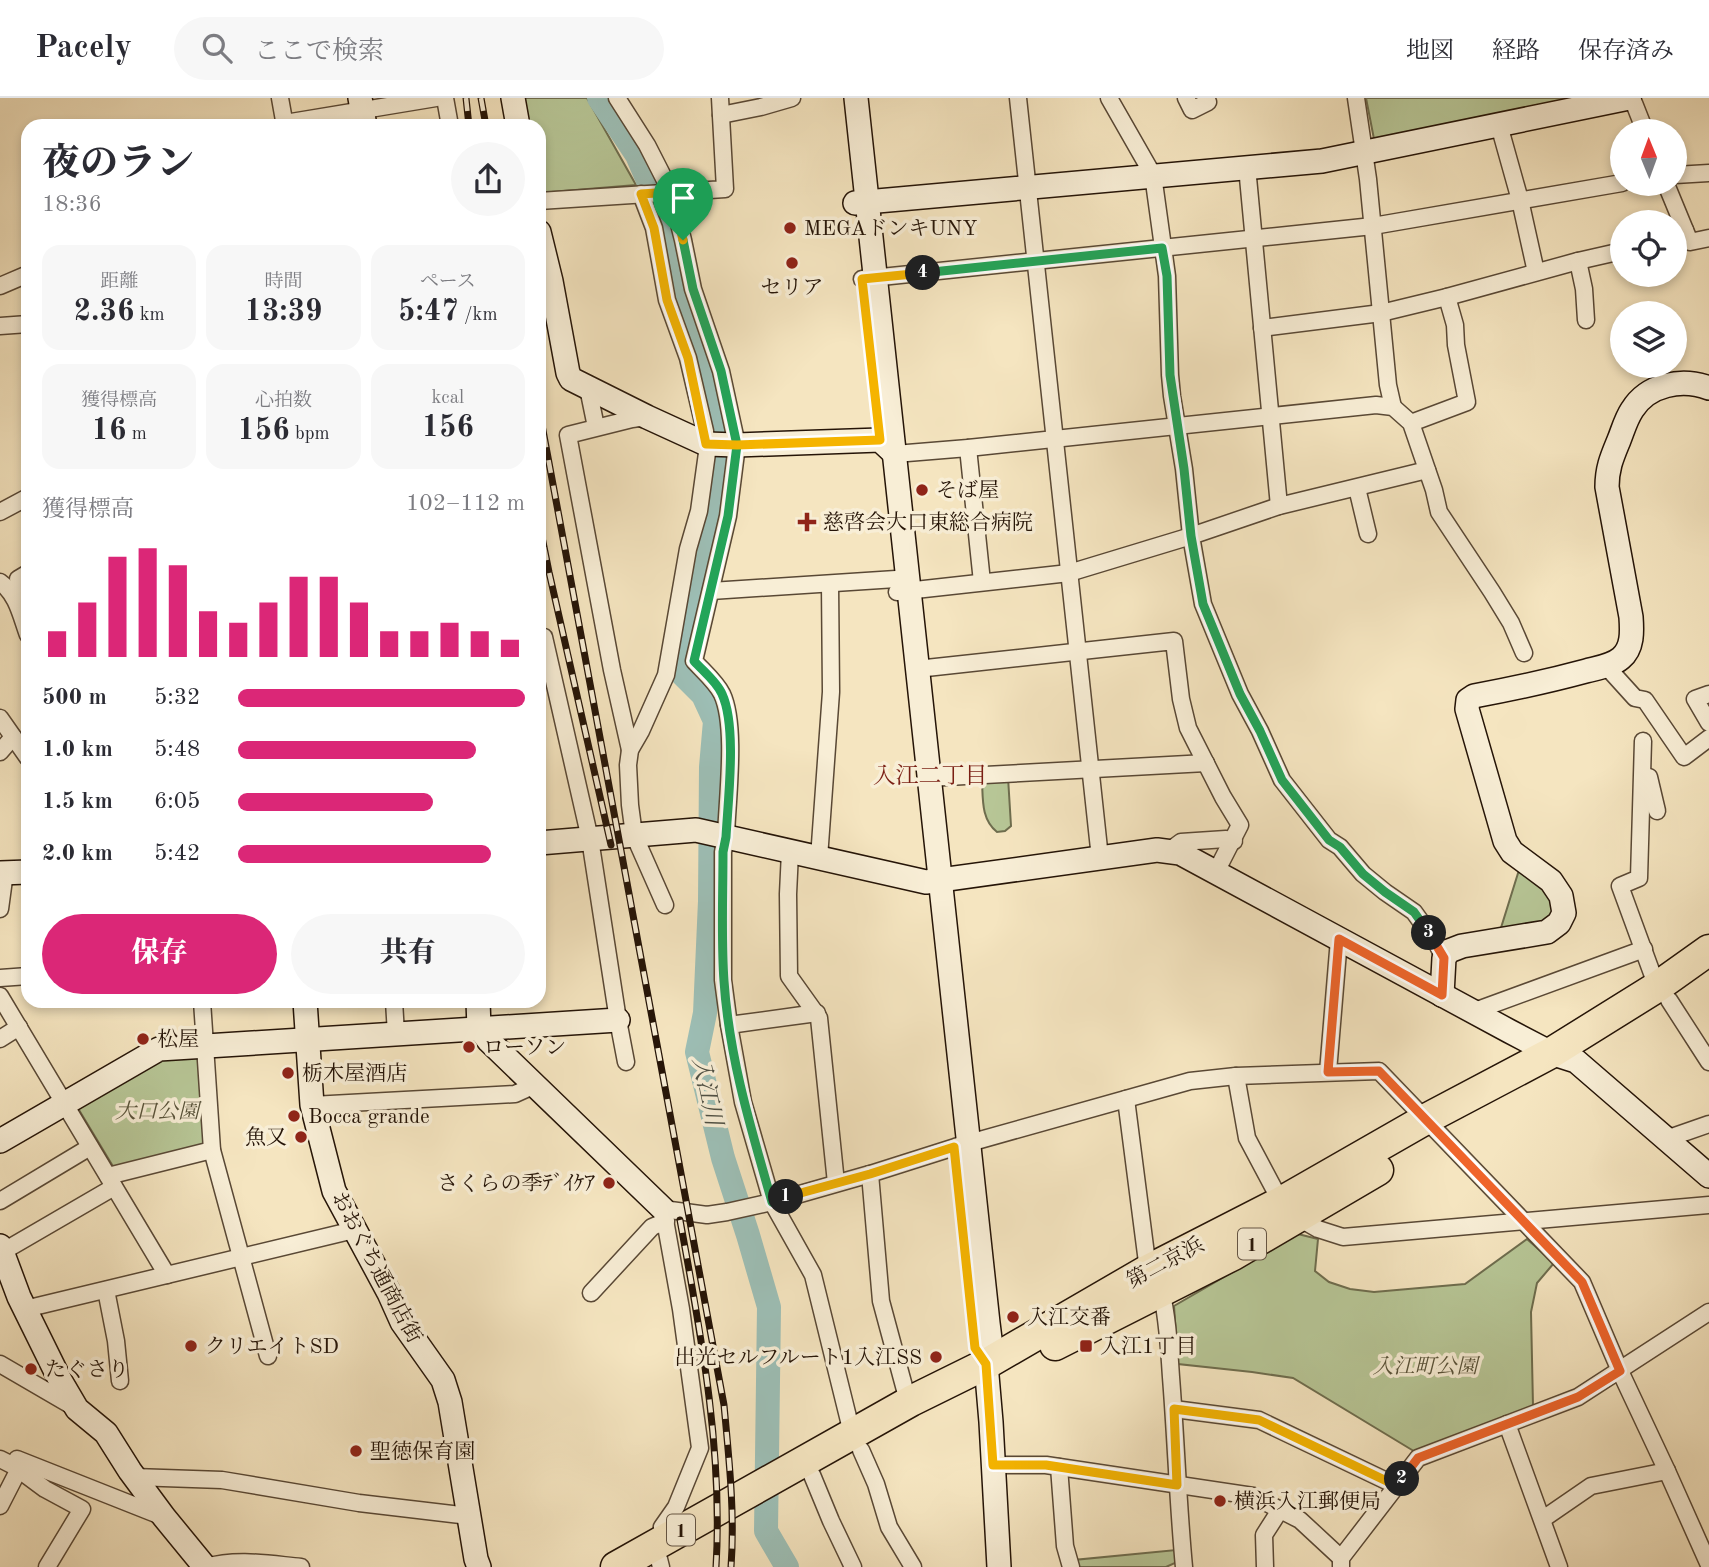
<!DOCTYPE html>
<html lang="ja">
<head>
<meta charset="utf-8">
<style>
	body { margin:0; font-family:"Old Standard TT","Noto Serif JP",serif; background:#f7f7f7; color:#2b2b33; height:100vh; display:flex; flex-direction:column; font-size:26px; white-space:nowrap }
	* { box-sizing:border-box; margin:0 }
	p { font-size:23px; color:#7c7c81 }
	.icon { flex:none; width:38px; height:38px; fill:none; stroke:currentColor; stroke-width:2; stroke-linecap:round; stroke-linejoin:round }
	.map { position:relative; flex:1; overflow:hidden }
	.details { position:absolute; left:21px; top:21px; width:525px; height:889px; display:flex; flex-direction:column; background:#fff; border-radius:21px; box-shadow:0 4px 10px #0003 }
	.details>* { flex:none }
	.needle { width:46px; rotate:359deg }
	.tools { position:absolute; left:1610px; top:21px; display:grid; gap:14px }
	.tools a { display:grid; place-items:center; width:77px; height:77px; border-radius:50%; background:#fff; box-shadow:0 4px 10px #0003; font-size:35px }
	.pin { position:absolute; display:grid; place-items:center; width:60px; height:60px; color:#fff; margin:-72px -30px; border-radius:50% 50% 50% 0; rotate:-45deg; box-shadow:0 0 7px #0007 }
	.pin .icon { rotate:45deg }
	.km { position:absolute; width:35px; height:35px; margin:-18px; border-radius:50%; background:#222; color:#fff; font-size:19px; line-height:35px; text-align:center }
	.round { display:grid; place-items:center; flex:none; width:74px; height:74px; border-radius:37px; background:#f7f7f7 }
	.overview { display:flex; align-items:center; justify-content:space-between; height:119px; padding:0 21px }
	h1 { font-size:38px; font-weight:800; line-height:52px }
	.stats { display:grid; grid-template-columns:repeat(3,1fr); gap:10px; height:119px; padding:7px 21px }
	.stats div { display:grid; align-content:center; border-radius:18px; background:#f7f7f7; text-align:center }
	.stats b { font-size:30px; font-weight:800 }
	.stats small { font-size:19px; font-weight:400 }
	.stats p { font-size:19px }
	.chart { height:196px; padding:14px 21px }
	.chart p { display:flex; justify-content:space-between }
	.chart svg { width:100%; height:126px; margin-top:7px; stroke:#db2777; stroke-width:6 }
	.action { display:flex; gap:14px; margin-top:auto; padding:14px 21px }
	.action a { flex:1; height:80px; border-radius:42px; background:#db2777; color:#fff; font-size:28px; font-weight:800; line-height:80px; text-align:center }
	.action a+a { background:#f7f7f7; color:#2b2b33 }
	ul { padding:0 21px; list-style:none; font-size:23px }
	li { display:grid; grid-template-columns:112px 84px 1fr; align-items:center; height:52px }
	li i { height:18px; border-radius:9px; background:#db2777 }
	header { display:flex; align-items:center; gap:42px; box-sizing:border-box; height:98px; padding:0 35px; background:#fff; border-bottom:2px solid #e1e1e2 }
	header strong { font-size:33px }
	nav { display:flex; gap:38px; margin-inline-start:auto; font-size:24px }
	.search { width:490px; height:63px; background:#f7f7f7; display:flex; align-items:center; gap:18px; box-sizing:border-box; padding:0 24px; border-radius:38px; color:#7c7c81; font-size:26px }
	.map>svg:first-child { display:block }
	.green { fill:#b7c696; stroke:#6e6d4e; stroke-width:2 }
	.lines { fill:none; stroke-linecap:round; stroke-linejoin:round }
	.river { stroke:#9dbfb6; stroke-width:24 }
	.street-casing { stroke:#594835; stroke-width:19 }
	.secondary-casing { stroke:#251407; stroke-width:26 }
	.highway-casing { stroke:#251407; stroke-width:33 }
	.street { stroke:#f8eed6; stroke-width:16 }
	.secondary { stroke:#f8eed6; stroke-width:23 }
	.highway { stroke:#f5e5c0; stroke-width:30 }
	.rail-casing { stroke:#251407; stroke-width:7 }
	.rail { stroke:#f8eed6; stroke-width:4.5; stroke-dasharray:13; stroke-linecap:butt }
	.split-1-casing { stroke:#fff; stroke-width:14 }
	.split-2-casing { stroke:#fff; stroke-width:14 }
	.split-3-casing { stroke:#fff; stroke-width:14 }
	.split-4-casing { stroke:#fff; stroke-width:14 }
	.split-5-casing { stroke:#fff; stroke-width:14 }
	.split-1 { stroke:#22a559; stroke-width:9 }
	.split-2 { stroke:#f5b400; stroke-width:9 }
	.split-3 { stroke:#f0652b; stroke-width:9 }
	.split-4 { stroke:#22a559; stroke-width:9 }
	.split-5 { stroke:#f5b400; stroke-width:9 }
	.poi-dot { fill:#8f2418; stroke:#f8eed6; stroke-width:2.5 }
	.labels { text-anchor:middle; stroke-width:7; stroke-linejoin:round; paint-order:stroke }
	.shield { fill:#f8eed6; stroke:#645545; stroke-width:2 }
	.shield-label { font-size:19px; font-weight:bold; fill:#251407 }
	.poi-label { font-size:21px; fill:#251407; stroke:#f8eed6; text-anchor:start }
	.park-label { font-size:21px; font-style:italic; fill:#585239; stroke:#f8eed6 }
	.street-label { font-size:21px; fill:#251407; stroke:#f8eed6 }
	.neighbourhood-label { font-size:23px; fill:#7a1f14; stroke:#f8eed6 }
	.water-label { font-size:23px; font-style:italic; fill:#4f5044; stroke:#f8eed6 }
</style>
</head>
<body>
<header>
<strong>Pacely</strong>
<div class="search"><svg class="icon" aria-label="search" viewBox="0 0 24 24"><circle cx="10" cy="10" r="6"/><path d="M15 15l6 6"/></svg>ここで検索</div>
<nav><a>地図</a><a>経路</a><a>保存済み</a></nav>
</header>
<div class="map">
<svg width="1709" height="1469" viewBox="0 0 1709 1469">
	<rect width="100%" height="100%" fill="#f5e5c0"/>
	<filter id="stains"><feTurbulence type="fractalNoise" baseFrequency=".00286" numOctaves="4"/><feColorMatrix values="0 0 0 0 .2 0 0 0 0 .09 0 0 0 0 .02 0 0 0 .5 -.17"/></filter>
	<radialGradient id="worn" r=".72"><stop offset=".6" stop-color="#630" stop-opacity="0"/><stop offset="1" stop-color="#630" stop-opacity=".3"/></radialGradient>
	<g class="green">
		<polygon points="520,0 587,0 636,87 539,95 539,28 525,28"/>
		<polygon points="1366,0 1588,0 1374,41"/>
		<path d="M1008 679 1011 728 1005 733 997 734C981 721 983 701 982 683Z"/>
		<polygon points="1519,772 1549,791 1554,814 1546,823 1500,833"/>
		<polygon points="200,957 205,1048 114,1070 76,1007 163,959"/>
		<polygon points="1298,1136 1318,1141 1315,1173 1329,1184 1350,1191 1374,1194 1465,1186 1527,1141 1554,1165 1537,1185 1531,1214 1533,1308 1417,1355 1293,1280 1252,1274 1178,1266 1174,1208"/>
		<polygon points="1176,1452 1178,1461 1175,1465 1166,1469 1076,1469 1074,1462"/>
	</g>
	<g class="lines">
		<polyline class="river" points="599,0 637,57 664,120 680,204 701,259 720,343 714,412 680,574 703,597 715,623 711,669 710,803 705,915 697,954 723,1060 748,1137 769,1209 766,1433 787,1469"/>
		<g class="street-casing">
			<g id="street">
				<polyline points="280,0 285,28"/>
				<polyline points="445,0 450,28"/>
				<path d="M617 0 647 47 671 94 683 142 693 191 721 273 737 347 728 418 694 563C703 573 716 584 722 596 737 628 727 702 726 739L723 754V882L729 927 743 1004 772 1104 813 1177 849 1323 855 1335"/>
				<polyline points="1018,0 1100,760"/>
				<polyline points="1109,0 1153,77 1167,178 1170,277 1172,298 1184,371 1191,438 1203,506 1240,596 1260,633 1282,682 1329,742 1340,749 1363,776 1385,794 1414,814 1437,846 1444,860"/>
				<polyline points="1186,0 1192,12 1208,4"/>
				<polyline points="1356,0 1368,81 1388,287 1393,309"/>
				<polyline points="1632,0 1645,33"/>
				<polyline points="721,17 761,9 792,0"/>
				<polyline points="285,25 436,0"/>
				<polyline points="1499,27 1520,102 1536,174"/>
				<polyline points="1247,69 1279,408"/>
				<polyline points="1675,77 1709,75"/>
				<polyline points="1666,86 1685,132 1675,136"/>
				<polyline points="641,96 654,130 667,202 688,260 705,333 707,355 699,413 688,451 666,577 641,633 630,652 628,667 630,707 634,737 665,807"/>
				<polyline points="539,103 725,91 720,0"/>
				<polyline points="1685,132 1690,144 1709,140"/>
				<polyline points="1578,163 1584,191 1586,222"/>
				<polyline points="862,181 1373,128 1622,85"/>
				<polyline points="0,188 28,176"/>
				<polyline points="0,228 28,226"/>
				<polyline points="1262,230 1381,215 1447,199 1578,163 1622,153"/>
				<polyline points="588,290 596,329"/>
				<polyline points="1411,325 1467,304 1456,247 1455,227 1447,199"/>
				<polyline points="968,350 982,484"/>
				<polyline points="895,356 968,350 1376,307 1393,309 1411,325 1434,392 1439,414 1492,494 1511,525 1524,555"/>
				<polyline points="1357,390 1368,436"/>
				<polyline points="0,414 28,399"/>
				<polyline points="28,475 18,481 28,505"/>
				<path d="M0 484C17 496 21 518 28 537"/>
				<polyline points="711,493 896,481"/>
				<polyline points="897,494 1069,475 1191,438 1279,408 1427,372"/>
				<polyline points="539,540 544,539 590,741 618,922 626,964"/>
				<polyline points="1606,568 1635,600 1645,602 1684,659 1709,640"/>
				<polyline points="917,571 1174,543 1181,601 1188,630 1223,699 1240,727 1216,774"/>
				<polyline points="1709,596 1695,601 1709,625"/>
				<polyline points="0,620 28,660"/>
				<polyline points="1643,643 1639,780 1620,788 1657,889"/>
				<polyline points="630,652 612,572 568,337 632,321 647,319"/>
				<polyline points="0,654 13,639"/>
				<polyline points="1644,678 1649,679 1657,713"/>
				<polyline points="928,680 1206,665"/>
				<polyline points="1169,753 1181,744 1226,741 1234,743"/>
				<polyline points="790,754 788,796 789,878 819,920 836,1085"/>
				<polyline points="819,760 831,594 830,486"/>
				<polyline points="0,811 5,774"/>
				<polyline points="0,880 28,878"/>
				<polyline points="0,898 167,1177"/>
				<polyline points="1669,902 1709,964"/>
				<polyline points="202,903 212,1052 268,1258"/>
				<polyline points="394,903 396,936"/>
				<polyline points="1472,914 1644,851"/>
				<polyline points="729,927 817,915"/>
				<polyline points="0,941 19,929"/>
				<polyline points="1328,974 1339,841"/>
				<polyline points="1236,978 1247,1040 1281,1104"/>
				<polyline points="1126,1001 1148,1172"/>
				<polyline points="312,1007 515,996 535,987"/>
				<polyline points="1666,1041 1709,1026"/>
				<polyline points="870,1076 881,1203 905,1292 911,1303"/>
				<polyline points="108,1078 212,1052"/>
				<polyline points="0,1103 90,1049"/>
				<polyline points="1297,1119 1318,1131 1343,1139 1709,1107"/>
				<polyline points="2,1154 114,1089"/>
				<polyline points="106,1192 116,1243 120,1283"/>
				<path d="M1161 1193C1168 1221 1169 1251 1171 1279 1176 1343 1178 1406 1184 1469"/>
				<polyline points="591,1195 652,1129 666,1123"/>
				<polyline points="25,1211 354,1132"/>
				<polyline points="0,1266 74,1309"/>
				<polyline points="1174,1311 1259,1322 1397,1388"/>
				<polyline points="1507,1326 1559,1469"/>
				<polyline points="861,1352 876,1386 889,1429 913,1469"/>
				<polyline points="0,1361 14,1368 45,1391 82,1411 47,1469"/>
				<polyline points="993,1367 1046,1367 1253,1398 1300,1422 1341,1460"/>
				<polyline points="14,1368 17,1361 161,1418"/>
				<polyline points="1059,1369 1065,1448 1071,1469"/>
				<polyline points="812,1377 831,1423 853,1469"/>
				<polyline points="134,1379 222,1382 359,1405 469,1418"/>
				<polyline points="0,1408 19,1371"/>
				<polyline points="1543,1421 1591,1388 1667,1373"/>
				<polyline points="668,1440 662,1429 676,1409 700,1350 681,1211 663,1111 707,1117 727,1114 772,1104 870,1076 955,1049 1190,983 1236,978 1379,973 1582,1184 1620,1273 1667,1373 1709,1467"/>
				<polyline points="659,1461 661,1469"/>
				<path d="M206 1469C237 1460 269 1466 301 1469"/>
				<polyline points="1265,1469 1264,1437 1280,1412"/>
				<polyline points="1341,1469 1341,1460 1418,1360 1578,1299 1709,1214"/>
			</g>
		</g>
		<g class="secondary-casing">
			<g id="secondary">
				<polyline points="360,0 365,28"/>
				<polyline points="513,0 518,28"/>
				<polyline points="856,0 988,1225 990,1241 986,1266 991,1324 999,1469"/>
				<polyline points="855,105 1322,63 1629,0"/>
				<polyline points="539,134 551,183 568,275 571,281 647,319 706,346 737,347 880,342 895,356"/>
				<polyline points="539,745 696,732 926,784 1157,752 1180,755 1509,933 1551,955 1576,963 1709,1078"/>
				<polyline points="0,775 28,774"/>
				<path d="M1442 897 1444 860 1449 853 1462 848 1547 834 1559 825 1564 815 1561 798 1551 783 1512 754 1505 743 1467 611 1468 602 1474 598C1512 591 1549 583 1586 573 1597 570 1612 568 1621 560 1633 550 1632 533 1631 519L1607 389C1607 370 1612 359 1619 342 1623 332 1626 321 1632 312 1648 286 1682 280 1709 290"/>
				<polyline points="305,903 312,1007 334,1093 389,1195 402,1224 443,1282 450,1304 476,1461 479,1469"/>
				<polyline points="478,903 479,930 489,943 663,1111"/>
				<polyline points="0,1043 159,951 618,922"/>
				<polyline points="0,1148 19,1199 60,1282 77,1311 106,1335 130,1373 164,1419 205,1469"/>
			</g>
		</g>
		<g class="highway-casing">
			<g id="highway">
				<polyline points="1055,1247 1233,1157 1378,1072"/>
				<polyline points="616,1469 911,1303 986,1266 1148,1172 1281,1104 1426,1021 1551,955 1657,889 1709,852"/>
			</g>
		</g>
		<use href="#street" class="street"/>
		<use href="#secondary" class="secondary"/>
		<use href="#highway" class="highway"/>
		<g class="rail-casing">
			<g id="rail">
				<polyline points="466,0 469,28"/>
				<polyline points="481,0 486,28"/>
				<path d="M539 311 724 1307C729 1361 735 1415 731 1469"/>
				<polyline points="539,424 549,474 611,747"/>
				<path d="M680 1122C701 1237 723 1352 716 1469"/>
			</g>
		</g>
		<use href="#rail" class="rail"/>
	</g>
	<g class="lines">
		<g class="split-1-casing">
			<path id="split-1" d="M683 142 693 191 721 273 737 347 728 418 694 563C703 573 717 584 722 596 737 628 728 702 726 739L723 754C723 796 721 842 724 883 729 959 751 1031 772 1104L786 1099"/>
		</g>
		<g class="split-2-casing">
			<polyline id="split-2" points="786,1099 870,1076 954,1049 975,1250 986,1266 993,1367 1046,1367 1177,1387 1174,1311 1259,1322 1397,1388 1402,1381"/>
		</g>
		<g class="split-3-casing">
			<polyline id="split-3" points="1402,1381 1418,1360 1578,1299 1620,1273 1582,1184 1379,973 1328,974 1339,841 1442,897 1444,860 1429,835"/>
		</g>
		<g class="split-4-casing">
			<polyline id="split-4" points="923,175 1162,150 1167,178 1170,277 1184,371 1191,438 1203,506 1240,596 1260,633 1282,682 1329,742 1340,749 1363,776 1385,794 1414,814 1429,835"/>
		</g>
		<g class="split-5-casing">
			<polyline id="split-5" points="683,142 671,94 641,96 654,130 667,202 688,260 706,346 737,347 880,342 862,181 923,175"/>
		</g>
		<use href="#split-1" class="split-1"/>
		<use href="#split-2" class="split-2"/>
		<use href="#split-3" class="split-3"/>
		<use href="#split-4" class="split-4"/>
		<use href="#split-5" class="split-5"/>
	</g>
	<g class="poi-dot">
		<circle cx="790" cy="130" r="7"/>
		<circle cx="792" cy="165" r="7"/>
		<circle cx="922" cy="392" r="7"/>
		<path d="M803.5 413.5h7v7h7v7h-7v7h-7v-7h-7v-7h7z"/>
		<circle cx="143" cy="941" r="7"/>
		<circle cx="469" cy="949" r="7"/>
		<circle cx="288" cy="975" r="7"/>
		<circle cx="294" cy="1018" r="7"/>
		<circle cx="301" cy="1039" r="7"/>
		<circle cx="609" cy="1085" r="7"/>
		<circle cx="1013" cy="1219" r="7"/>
		<circle cx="191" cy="1248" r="7"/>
		<rect x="1079" y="1241" width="14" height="14" rx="3.5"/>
		<circle cx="936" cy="1259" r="7"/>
		<circle cx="31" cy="1271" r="7"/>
		<circle cx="356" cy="1353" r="7"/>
		<circle cx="1220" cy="1403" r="7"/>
	</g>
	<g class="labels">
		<g class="shield">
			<rect x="1238" y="1130.5" width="28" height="31" rx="5"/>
			<rect x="667" y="1416.5" width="28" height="31" rx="5"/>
		</g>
		<g class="shield-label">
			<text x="1252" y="1153">1</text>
			<text x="681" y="1439">1</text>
		</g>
		<g class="poi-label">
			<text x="804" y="137">MEGAドンキUNY</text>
			<text x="792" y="196" text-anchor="middle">セリア</text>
			<text x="936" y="399">そば屋</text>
			<text x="823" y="431">慈啓会大口東総合病院</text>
			<text x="157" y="948">松屋</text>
			<text x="483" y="956">ローソン</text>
			<text x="302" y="982">栃木屋酒店</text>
			<text x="308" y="1025">Bocca grande</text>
			<text x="287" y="1046" text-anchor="end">魚又</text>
			<text x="595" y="1092" text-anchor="end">さくらの季ﾃﾞｲｹｱ</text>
			<text x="1027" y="1226">入江交番</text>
			<text x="205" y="1255">クリエイトSD</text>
			<text x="1100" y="1255">入江1丁目</text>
			<text x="922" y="1266" text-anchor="end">出光セルフルート1入江SS</text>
			<text x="45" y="1278">たぐさり</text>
			<text x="370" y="1360">聖徳保育園</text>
			<text x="1234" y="1410">横浜入江郵便局</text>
		</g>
		<g class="park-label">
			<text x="157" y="1020">大口公園</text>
			<text x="1425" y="1275">入江町公園</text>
		</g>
		<g class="street-label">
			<text transform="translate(1165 1164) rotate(-28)" y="7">第二京浜</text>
			<text transform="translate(377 1169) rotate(62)" y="7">おおぐち通商店街</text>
		</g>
		<g class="neighbourhood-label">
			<text x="930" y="685">入江二丁目</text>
		</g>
		<g class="water-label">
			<text transform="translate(708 993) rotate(78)" y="8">入江川</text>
		</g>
	</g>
	<rect width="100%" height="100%" filter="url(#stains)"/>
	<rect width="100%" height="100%" fill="url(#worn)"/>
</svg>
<div class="tools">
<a><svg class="needle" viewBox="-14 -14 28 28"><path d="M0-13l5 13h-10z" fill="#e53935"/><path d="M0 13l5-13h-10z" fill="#7c7c81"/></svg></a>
<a><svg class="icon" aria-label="locate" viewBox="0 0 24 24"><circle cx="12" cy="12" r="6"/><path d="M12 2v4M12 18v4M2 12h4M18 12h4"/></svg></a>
<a><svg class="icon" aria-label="layers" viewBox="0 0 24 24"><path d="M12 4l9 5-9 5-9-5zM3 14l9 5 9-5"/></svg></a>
</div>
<div class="pin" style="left:683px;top:142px;background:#1e9e55"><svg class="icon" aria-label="arrive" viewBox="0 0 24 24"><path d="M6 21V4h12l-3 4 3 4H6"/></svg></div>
<b class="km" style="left:786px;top:1099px">1</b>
<b class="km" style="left:1402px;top:1381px">2</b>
<b class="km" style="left:1429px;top:835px">3</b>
<b class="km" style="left:923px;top:175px">4</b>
<section class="details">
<div class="overview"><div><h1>夜のラン</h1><p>18:36</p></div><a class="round"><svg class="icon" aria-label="share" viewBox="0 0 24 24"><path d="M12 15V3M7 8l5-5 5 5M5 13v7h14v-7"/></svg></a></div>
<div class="stats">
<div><p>距離</p><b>2.36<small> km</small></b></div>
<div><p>時間</p><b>13:39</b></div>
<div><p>ペース</p><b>5:47<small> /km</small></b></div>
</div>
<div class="stats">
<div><p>獲得標高</p><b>16<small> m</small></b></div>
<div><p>心拍数</p><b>156<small> bpm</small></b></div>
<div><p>kcal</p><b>156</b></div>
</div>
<div class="chart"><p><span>獲得標高</span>102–112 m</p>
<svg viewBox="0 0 160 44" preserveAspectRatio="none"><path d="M5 44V35M15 44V25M25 44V9M35 44V6M45 44V12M55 44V28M65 44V32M75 44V25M85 44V16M95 44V16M105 44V25M115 44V35M125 44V35M135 44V32M145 44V35M155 44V38"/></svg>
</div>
<ul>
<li><b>500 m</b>5:32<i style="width:100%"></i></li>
<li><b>1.0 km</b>5:48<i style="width:83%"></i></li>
<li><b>1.5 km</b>6:05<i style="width:68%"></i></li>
<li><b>2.0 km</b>5:42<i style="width:88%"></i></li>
</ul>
<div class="action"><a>保存</a><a>共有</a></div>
</section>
</div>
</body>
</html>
